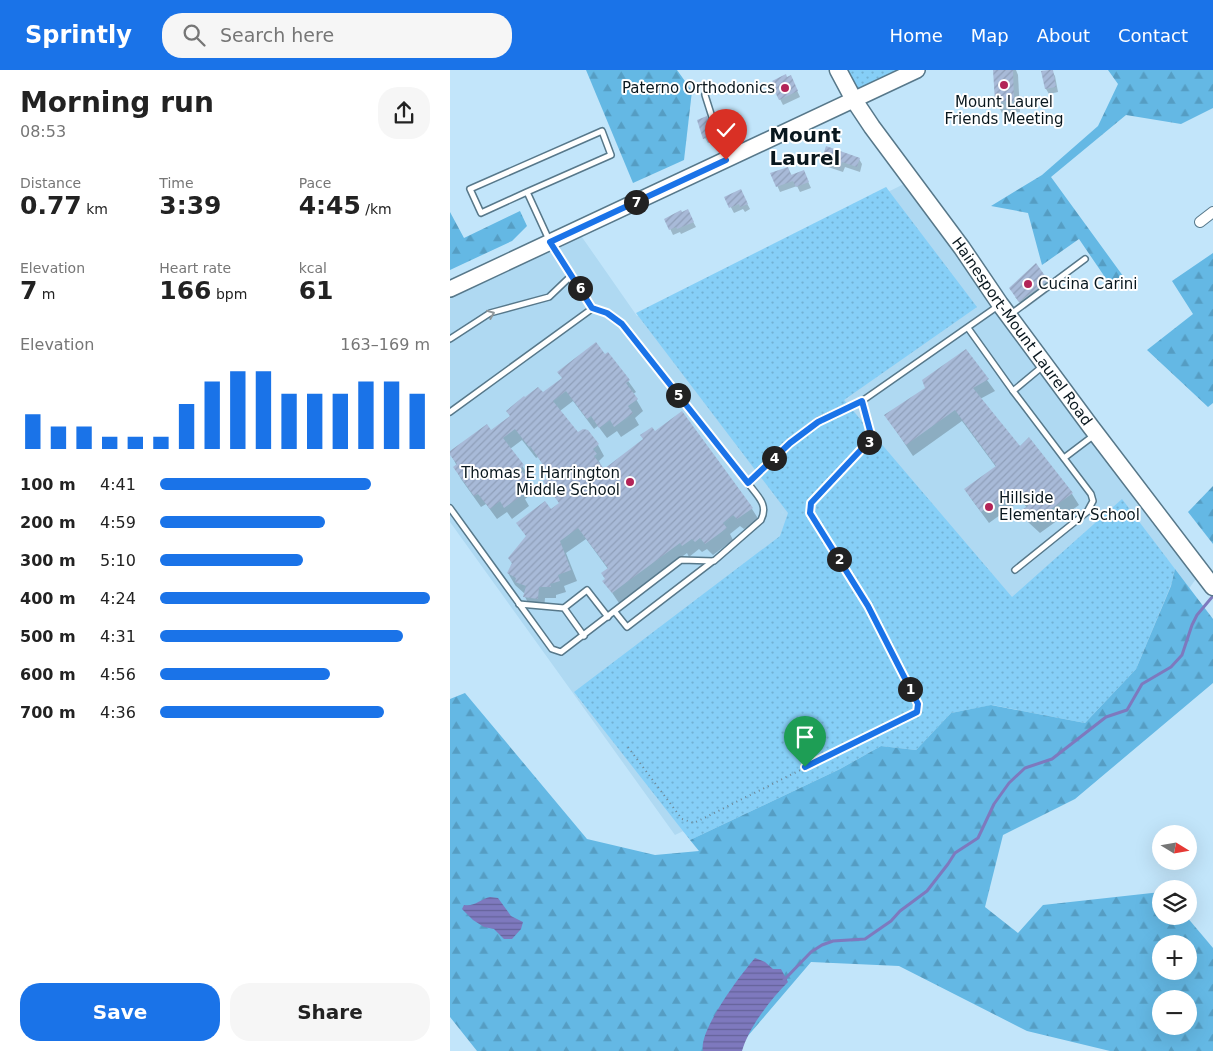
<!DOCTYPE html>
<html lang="en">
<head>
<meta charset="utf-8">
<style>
	body { margin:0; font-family:"DejaVu Sans",sans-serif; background:#f6f6f6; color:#222; height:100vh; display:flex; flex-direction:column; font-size:19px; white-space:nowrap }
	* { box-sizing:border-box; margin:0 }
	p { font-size:16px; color:#767676 }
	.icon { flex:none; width:28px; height:28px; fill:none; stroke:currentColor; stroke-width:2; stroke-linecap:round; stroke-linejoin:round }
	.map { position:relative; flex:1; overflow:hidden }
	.details { display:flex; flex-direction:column; background:#fff; width:450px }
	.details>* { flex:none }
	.needle { width:32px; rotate:101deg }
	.buttons { position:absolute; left:702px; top:755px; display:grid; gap:10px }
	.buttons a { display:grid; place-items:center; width:45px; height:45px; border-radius:50%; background:#fff; box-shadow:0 5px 20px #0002; font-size:25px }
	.pin { position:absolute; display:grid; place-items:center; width:42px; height:42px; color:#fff; margin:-51px -21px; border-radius:50% 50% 50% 0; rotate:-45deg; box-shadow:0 0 5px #0007 }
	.pin .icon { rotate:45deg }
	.km { position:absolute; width:25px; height:25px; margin:-12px; border-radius:50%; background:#222; color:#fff; font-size:14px; line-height:25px; text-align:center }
	.round { display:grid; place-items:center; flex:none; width:52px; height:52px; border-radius:20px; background:#f6f6f6 }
	.overview { display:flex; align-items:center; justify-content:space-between; height:85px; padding:0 20px }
	h1 { font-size:28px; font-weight:700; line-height:38px }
	.figures { display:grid; grid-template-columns:repeat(3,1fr); gap:8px; height:85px; padding:5px 20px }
	.figures div { display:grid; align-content:center }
	.figures b { font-size:25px; font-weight:700 }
	.figures small { font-size:14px; font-weight:400 }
	.figures p { font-size:14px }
	.chart { height:140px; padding:10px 20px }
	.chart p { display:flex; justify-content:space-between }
	.chart svg { width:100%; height:90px; margin-top:5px; stroke:#1a73e8; stroke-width:6 }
	.button { display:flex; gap:10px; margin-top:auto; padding:10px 20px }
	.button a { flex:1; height:58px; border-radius:20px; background:#1a73e8; color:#fff; font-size:20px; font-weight:700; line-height:58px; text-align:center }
	.button a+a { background:#f6f6f6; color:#222 }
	ul { padding:0 20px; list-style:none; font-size:16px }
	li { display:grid; grid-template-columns:80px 60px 1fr; align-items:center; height:38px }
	li i { height:12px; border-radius:6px; background:#1a73e8 }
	header { display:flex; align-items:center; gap:30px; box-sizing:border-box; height:70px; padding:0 25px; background:#1a73e8; color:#fff }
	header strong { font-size:24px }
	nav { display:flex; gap:28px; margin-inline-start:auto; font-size:18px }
	.search { width:350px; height:45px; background:#f6f6f6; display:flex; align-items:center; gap:12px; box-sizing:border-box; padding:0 18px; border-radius:20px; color:#767676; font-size:19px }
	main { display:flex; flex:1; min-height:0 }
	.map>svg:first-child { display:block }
	.built { fill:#afd9f2 }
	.green { fill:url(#green-dots) }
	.forest { fill:url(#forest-firs); fill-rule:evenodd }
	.water { fill:url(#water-rules) }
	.shadow { fill:#0003 }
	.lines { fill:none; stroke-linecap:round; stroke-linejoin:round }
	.stream { stroke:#7e79be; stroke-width:3 }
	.building { fill:url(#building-hatch) }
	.lane-casing { stroke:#57788a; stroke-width:8 }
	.street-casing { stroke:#57788a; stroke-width:12 }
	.secondary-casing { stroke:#57788a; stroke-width:18 }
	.primary-casing { stroke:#57788a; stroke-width:19 }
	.path { stroke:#6d8695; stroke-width:2; stroke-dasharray:1 4; stroke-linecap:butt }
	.lane { stroke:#fff; stroke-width:5 }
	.street { stroke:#fff; stroke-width:10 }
	.secondary { stroke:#fff; stroke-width:15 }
	.primary { stroke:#fff; stroke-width:16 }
	.oneway { stroke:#90979a }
	.route-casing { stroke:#fff; stroke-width:10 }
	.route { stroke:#1a73e8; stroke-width:6 }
	.poi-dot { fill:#b32457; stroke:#fff; stroke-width:2 }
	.labels { text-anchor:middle; stroke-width:4; stroke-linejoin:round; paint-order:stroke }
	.poi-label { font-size:15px; fill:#09171e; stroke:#fff; text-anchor:end }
	.street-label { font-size:15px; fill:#09171e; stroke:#fff }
	.district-label { font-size:20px; font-weight:bold; fill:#09171e; stroke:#fff }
</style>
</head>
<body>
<header>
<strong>Sprintly</strong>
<div class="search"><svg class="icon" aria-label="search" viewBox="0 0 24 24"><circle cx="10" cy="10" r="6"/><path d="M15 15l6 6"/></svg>Search here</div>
<nav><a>Home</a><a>Map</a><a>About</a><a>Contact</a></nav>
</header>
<main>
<section class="details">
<div class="overview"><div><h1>Morning run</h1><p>08:53</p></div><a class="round"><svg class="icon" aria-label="share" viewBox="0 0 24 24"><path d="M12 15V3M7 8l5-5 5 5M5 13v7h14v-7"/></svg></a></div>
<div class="figures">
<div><p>Distance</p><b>0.77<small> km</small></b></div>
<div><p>Time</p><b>3:39</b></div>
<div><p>Pace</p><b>4:45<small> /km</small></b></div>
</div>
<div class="figures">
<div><p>Elevation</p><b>7<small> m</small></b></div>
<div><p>Heart rate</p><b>166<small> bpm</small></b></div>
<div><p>kcal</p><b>61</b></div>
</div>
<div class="chart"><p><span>Elevation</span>163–169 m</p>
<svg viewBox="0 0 160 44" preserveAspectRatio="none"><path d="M5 44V27M15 44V33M25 44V33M35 44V38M45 44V38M55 44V38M65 44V22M75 44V11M85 44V6M95 44V6M105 44V17M115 44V17M125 44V17M135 44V11M145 44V11M155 44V17"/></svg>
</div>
<ul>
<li><b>100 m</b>4:41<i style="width:78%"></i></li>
<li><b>200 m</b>4:59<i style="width:61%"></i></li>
<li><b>300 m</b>5:10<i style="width:53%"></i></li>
<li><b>400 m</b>4:24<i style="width:100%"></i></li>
<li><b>500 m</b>4:31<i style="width:90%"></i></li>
<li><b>600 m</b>4:56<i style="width:63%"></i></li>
<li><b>700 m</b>4:36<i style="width:83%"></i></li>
</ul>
<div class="button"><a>Save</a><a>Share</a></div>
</section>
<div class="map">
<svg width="763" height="981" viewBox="0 0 763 981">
	<defs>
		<pattern id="green-dots" width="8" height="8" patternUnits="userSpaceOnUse" patternTransform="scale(1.25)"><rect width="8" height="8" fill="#86cff7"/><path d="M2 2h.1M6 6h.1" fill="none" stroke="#72b1d3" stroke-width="1.8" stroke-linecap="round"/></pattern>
		<pattern id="forest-firs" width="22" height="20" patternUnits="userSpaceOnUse" patternTransform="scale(1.25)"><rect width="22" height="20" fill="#64b8e4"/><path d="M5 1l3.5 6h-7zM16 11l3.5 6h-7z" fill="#559dc3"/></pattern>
		<pattern id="water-rules" width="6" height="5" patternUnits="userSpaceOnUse" patternTransform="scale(1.25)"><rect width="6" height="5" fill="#7e79be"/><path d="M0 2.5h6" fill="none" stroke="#65629a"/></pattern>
		<pattern id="building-hatch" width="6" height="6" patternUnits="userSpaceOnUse" patternTransform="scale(1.25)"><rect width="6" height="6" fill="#a8bad8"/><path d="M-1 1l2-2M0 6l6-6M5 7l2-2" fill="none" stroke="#8f9fb9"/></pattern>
	</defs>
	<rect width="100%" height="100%" fill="#c2e5fa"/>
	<polygon class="built" points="462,110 751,502 698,575 483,641 225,765 0,452 0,219 127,160 187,246"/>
	<g class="green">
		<polygon points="388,0 465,0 404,30"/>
		<polygon points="436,117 527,237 394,330 562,527 672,429 725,499 721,515 686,599 635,653 542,635 501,643 466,680 431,676 390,699 240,770 124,622 330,466 338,443 186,243"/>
	</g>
	<g class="forest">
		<polygon points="136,0 227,0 242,21 234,90 183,113"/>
		<polygon points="658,0 763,0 763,38 731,54 676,45 601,107 673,206 663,219 629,169 592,195 578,143 541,136 592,105 648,56 668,14"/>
		<polygon points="70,141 77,156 62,171 0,200 0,142 14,168"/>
		<polygon points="763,183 763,333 758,337 697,280 743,244 722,211"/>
		<polygon points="763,416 763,474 738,442"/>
		<path d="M725 499 763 549V613L625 729 553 765 535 837 568 863 593 835 711 822V846H736L763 878V981H660L577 961 449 896 361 892 285 981H27L0 947V629L15 623 137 769 205 785 249 781 240 770 390 699 431 676 466 680 501 643 541 635 635 653 686 599 721 516ZM711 874H739V901H711ZM711 929H739V956H711Z"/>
	</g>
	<g class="water">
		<path d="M40 827 48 828 61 846 73 852 71 859 62 869H54L44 859 34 857 23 850 12 839 14 835C24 837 31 829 40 827Z"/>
		<path d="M305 888 315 892 323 899H331L338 912C320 930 299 957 292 981H253C248 961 291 904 305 888Z"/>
	</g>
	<g class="shadow">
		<polygon points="544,0 566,0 568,5 570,42 552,43 546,31"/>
		<polygon points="602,1 605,6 608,22 599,24 596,19"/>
		<polygon points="343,12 350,27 333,35 323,15"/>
		<polygon points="257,48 266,70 258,73 255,68"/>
		<polygon points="409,89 412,94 410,102 395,97 393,102 375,96 372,91"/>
		<polygon points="338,98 342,106 356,107 361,118 350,122 347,116 330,122 322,104"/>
		<polygon points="293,126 300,139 295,142 293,139 284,143 276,128"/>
		<polygon points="240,146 246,157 231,164 230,162 223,165 216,150"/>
		<polygon points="597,211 602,219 575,239 565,227"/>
		<polygon points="516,281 545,321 530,329 569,378 579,369 622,424 629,435 590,463 578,452 572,441 577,438 571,430 539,453 522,430 515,419 546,397 512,351 463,386 436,346 476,318"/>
		<polygon points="158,283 186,322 183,324 193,341 185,348 189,355 171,367 167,361 157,368 148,356 144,359 123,331 110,341 128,364 148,375 154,386 149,391 154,401 232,343 302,439 309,450 294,459 290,456 280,464 283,470 263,485 257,479 252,482 249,479 239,487 237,483 169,533 154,511 157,510 158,499 136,469 116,483 127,511 114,516 116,522 106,525 106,528 95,528 94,540 81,538 75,527 75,524 65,515 58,503 63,495 59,488 77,467 68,453 101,440 110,434 95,411 102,407 88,387 86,388 72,370 60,379 80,407 77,410 84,422 75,429 79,436 62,449 57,442 47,449 36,434 31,437 11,409 5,398 7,396 0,383 41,362 92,324"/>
	</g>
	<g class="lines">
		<polyline class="stream" points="334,910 361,882 372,875 383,871 415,869 441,851 450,841 477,821 498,794 505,783 528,768 544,734 559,713 575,698 602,689 656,647 677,640 692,614 721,597 732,585 742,555 747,545 763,526"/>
	</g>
	<g class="building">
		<polygon points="543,0 563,0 564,31 545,32"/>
		<polygon points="599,0 603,0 606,17 595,19 591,1"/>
		<polygon points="336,4 337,7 341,5 348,21 329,30 321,14 324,13 322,11"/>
		<polygon points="257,46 264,65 253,69 247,50"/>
		<polygon points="376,76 410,88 407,97 392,92 390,98 371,91"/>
		<polygon points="338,97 341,105 354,100 359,112 346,117 343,111 326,117 320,103"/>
		<polygon points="291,119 298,134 290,137 289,134 279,138 274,127"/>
		<polygon points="238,139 244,152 227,159 226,157 219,160 214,149 231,140 232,142"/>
		<polygon points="586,193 598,210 569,232 559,218"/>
		<polygon points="146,272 155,284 158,282 180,310 176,313 188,329 178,336 183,343 164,357 160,350 149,358 141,346 137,349 116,321 103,331 128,362 133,359 138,360 149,374 143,379 147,384 144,386 154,399 193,369 190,365 202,357 205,361 232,341 303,438 287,449 283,445 273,453 277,458 255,474 250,468 245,472 242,469 232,476 230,473 162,523 152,511 155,509 151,503 158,498 128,458 110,471 121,500 108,505 110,511 100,514 101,517 89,517 88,529 73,527 76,516 65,512 66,508 57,503 62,493 58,488 76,466 66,453 95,431 101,439 109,433 93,411 101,406 80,376 79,377 65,359 53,368 74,395 70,399 79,410 69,418 74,424 54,438 50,431 40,439 28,424 24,426 3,397 7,394 0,385 0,381 37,354 41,360 60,346 56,341 74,326 75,327 88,317 93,322 112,308 107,302"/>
		<polygon points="516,279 539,309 523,318 570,376 579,367 623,423 583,452 570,441 578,436 563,419 531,442 514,419 546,396 505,340 456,375 434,345 475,318 472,310"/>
	</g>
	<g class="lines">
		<g class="lane-casing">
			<g id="lane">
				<polyline points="255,25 275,88"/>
				<polyline points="77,122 161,85 152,61 20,119 31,143 77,122 100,172 143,238"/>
				<polyline points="561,244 635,189"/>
				<polyline points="518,258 563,321 641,424 643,431 637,442 565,500"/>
				<polyline points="0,269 40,243 99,227 122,205"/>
				<polyline points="563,321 593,296"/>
				<polyline points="0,342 143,238 157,243 172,254 298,413 340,373 368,351 412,331 548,236"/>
				<polyline points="614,388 643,366"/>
				<path d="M0 438 102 579 111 582 231 490 264 491 311 450C319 434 307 426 298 413"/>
				<polyline points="69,534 114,538 134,566"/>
				<polyline points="114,538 137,520 158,547"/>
				<polyline points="165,542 177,557 263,491"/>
			</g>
		</g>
		<g class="street-casing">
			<polyline id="street" points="750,152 763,142"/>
		</g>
		<g class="secondary-casing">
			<polyline id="secondary" points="0,219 467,0"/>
		</g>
		<g class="primary-casing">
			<g id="primary">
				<path id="s1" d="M388 0 404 30 422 57 512 178 550 234 641 357 763 517"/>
			</g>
		</g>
		<polyline class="path" points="178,677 232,749 244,753 467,642 468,634 418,536 360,443 361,433 422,368 414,338"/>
		<use href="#lane" class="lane"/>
		<use href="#street" class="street"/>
		<use href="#secondary" class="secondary"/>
		<use href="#primary" class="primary"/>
	</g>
	<defs><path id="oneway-chevron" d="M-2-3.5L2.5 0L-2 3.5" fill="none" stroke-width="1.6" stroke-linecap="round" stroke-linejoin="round" transform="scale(1.25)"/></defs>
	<use class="oneway" href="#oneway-chevron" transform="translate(41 244) rotate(-22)"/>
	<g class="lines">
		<g class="route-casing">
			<polyline id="route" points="276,90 100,172 142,238 157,243 172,254 298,413 340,373 368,352 412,331 422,368 361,433 360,443 418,536 468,634 467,642 355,697"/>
		</g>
		<use href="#route" class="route"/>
	</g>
	<g class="poi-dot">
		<circle cx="554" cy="15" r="5"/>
		<circle cx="335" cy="18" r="5"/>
		<circle cx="578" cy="214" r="5"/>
		<circle cx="180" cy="412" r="5"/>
		<circle cx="539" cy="437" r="5"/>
	</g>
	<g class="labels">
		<g class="poi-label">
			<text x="325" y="23">Paterno Orthodonics</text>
			<text x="554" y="37" text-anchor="middle">Mount Laurel<tspan x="554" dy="17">Friends Meeting</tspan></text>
			<text x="588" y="219" text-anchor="start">Cucina Carini</text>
			<text x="170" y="408">Thomas E Harrington<tspan x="170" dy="17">Middle School</tspan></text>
			<text x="549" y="433" text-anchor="start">Hillside<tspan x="549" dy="17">Elementary School</tspan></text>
		</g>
		<g class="street-label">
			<text dy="5" stroke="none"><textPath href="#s1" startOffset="320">Hainesport-Mount Laurel Road</textPath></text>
		</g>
		<g class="district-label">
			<text x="355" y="72">Mount<tspan x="355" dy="23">Laurel</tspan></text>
		</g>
	</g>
</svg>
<div class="buttons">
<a><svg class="needle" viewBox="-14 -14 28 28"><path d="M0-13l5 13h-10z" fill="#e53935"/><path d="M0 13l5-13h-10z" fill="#767676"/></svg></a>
<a><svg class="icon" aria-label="layers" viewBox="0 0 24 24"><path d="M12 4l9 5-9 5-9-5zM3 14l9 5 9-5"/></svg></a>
<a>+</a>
<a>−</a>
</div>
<div class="pin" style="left:355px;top:697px;background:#1e9e55"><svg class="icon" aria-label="arrive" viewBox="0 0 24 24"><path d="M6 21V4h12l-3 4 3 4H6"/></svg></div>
<div class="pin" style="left:276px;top:90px;background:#d93025"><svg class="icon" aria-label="check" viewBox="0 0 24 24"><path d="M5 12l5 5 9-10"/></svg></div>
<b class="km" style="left:460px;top:619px">1</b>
<b class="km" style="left:389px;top:489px">2</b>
<b class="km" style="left:419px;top:372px">3</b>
<b class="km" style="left:324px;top:388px">4</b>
<b class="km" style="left:228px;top:325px">5</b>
<b class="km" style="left:130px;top:218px">6</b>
<b class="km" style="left:186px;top:132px">7</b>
</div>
</main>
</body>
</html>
